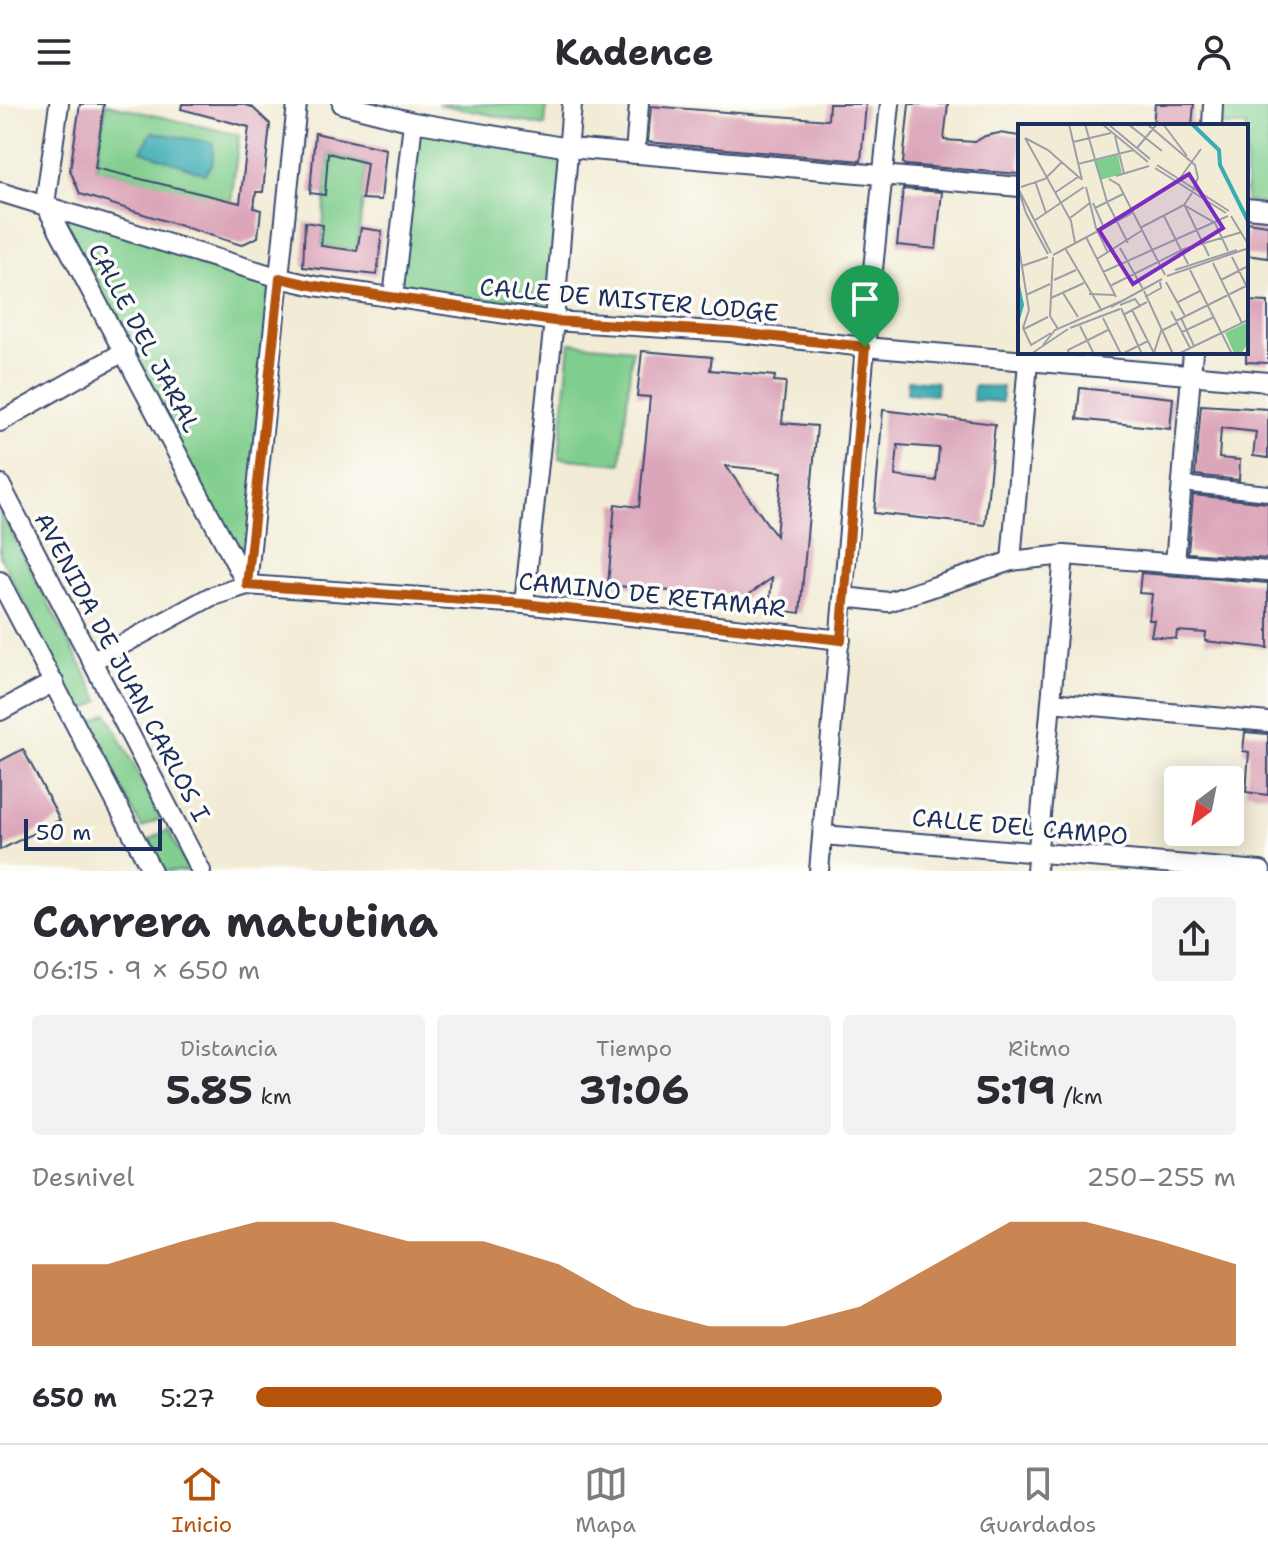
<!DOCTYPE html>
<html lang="es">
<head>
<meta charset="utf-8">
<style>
	body { margin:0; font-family:"Shantell Sans",sans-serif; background:#f2f2f3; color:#2b2b33; height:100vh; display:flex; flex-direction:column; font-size:30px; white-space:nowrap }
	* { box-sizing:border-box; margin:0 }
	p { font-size:26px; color:#7c7c81 }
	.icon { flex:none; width:44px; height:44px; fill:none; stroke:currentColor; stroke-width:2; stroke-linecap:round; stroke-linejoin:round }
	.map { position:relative; height:767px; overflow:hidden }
	.drawer { display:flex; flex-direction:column; background:#fff; flex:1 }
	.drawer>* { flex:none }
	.needle { width:52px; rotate:212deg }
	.tools { position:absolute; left:1164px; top:662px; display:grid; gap:16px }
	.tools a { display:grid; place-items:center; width:80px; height:80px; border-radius:8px; background:#fff; box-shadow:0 4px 20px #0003; font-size:40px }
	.scale { position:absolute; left:24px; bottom:20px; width:138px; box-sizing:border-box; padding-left:8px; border:4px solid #1b2f5e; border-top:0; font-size:22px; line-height:28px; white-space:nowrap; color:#1b2f5e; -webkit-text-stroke:6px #fdfcf7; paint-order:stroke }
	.pin { position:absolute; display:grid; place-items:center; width:68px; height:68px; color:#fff; margin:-82px -34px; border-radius:50% 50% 50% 0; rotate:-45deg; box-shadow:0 0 8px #0007 }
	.pin .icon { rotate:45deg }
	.round { display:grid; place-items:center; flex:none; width:84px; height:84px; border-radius:8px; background:#f2f2f3 }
	.overview { display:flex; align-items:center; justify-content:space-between; height:136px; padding:0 32px }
	h1 { font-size:44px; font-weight:700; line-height:60px }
	.figures { display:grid; grid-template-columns:repeat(3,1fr); gap:12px; height:136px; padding:8px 32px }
	.figures div { display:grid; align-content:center; border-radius:8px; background:#f2f2f3; text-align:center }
	.figures b { font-size:40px; font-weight:700 }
	.figures small { font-size:22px; font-weight:400 }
	.figures p { font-size:22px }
	.chart { height:224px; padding:16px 32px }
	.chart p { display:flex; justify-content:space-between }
	.chart svg { width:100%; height:144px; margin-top:8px; fill:#b45309; opacity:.7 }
	ul { padding:0 32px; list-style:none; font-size:26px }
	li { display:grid; grid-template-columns:128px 96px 1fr; align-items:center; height:60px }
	li i { height:20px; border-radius:10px; background:#b45309 }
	header { display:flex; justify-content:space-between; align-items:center; height:104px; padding:0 32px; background:#fff; font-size:36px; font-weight:700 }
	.menu { display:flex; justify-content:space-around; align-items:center; height:112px; border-top:2px solid #e1e1e2; background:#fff; font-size:22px; color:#7c7c81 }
	.menu a { display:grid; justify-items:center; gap:4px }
	.menu .selected { color:#b45309 }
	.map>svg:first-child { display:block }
	.green { fill:#80ce8d; stroke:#4e7e76; stroke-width:2 }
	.water { fill:#3aacb3; stroke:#2a6e88; stroke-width:2 }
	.building { fill:#dca6ba; fill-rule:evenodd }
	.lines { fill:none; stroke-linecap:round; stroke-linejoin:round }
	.pedestrian-casing { stroke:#3b4b70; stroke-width:18 }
	.minor-casing { stroke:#3b4b70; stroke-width:22 }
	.pedestrian { stroke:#fff; stroke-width:14 }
	.minor { stroke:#fff; stroke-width:18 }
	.route-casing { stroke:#fff; stroke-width:16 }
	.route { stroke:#b45309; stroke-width:10 }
	.labels { text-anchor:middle; stroke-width:7; stroke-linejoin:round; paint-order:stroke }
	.street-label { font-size:24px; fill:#1b2f5e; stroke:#fdfcf7 }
	.inset-river { fill:none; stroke:#3aacb3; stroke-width:4 }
	.inset-road { fill:none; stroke:#9ca0a6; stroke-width:2 }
	.view { fill:#7b2cbf; fill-opacity:0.15; stroke:#7b2cbf; stroke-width:4 }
	.inset-edge { fill:none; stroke:#1b2f5e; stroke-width:4 }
</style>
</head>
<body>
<header><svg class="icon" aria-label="menu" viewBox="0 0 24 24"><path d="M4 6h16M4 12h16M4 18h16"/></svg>Kadence<svg class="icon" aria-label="person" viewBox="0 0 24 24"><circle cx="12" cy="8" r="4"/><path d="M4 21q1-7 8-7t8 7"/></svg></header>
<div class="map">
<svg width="1268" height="767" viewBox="0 0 1268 767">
	<rect width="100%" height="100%" fill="#fdfcf7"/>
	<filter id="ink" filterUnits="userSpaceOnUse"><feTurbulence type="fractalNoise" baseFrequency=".0125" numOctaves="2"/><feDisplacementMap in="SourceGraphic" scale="16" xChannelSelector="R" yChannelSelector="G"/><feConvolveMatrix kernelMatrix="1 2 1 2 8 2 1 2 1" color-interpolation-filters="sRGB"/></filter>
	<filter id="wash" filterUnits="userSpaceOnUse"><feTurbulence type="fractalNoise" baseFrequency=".006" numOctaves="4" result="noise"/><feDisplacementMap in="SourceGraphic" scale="32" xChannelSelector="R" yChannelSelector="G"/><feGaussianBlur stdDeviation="1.8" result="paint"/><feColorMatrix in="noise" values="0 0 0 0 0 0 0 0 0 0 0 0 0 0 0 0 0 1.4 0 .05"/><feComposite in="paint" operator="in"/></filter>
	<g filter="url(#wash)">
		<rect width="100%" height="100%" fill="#f2ecd6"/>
		<g class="green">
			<polygon points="106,0 239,31 231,99 95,64"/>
			<polygon points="437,0 547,0 545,22"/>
			<polygon points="1219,0 1268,0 1268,100 1246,98 1246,22 1218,22"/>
			<polygon points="413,18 569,44 554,217 394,194"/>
			<polygon points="328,49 367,59 357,147 322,142"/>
			<polygon points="45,100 280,174 247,481"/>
			<polygon points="570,239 632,245 621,360 559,354"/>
			<polygon points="0,407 100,597 81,608 0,452"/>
			<polygon points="107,609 161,714 142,724 87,620"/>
			<polygon points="168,726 189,767 165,767 149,736"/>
		</g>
		<g class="water">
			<polygon points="152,28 213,39 213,58 205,70 141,47"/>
			<polygon points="908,276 937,278 936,291 907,289"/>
			<polygon points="974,282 1002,283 1002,298 973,296"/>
		</g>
		<g id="blocks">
			<g class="building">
				<polygon points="80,0 104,0 95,64 240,99 249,23 181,5 182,0 242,0 252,3 270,20 263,88 256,88 254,104 261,106 258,133 241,141 80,90 70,66"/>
				<polygon points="829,0 866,0 861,57 648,38 651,2 828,16"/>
				<polygon points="909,0 948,0 944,36 975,38 985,32 999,29 1020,32 1020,70 905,61 903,59"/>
				<polygon points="1155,0 1194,0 1192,22 1153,22"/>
				<polygon points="315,29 386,45 381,96 362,95 367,59 328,49 325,91 310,89"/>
				<polygon points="903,85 942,88 936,145 897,141"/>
				<polygon points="305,118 323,121 321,142 357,147 361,124 382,127 377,171 303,163"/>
				<polygon points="1246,118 1268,121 1268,154 1246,151"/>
				<polygon points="1246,197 1268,198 1268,259 1246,258"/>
				<path d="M642 247 712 253 710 266 775 272 774 277 786 278 782 319 817 322 800 509 769 505 772 474 744 494 608 481 615 400 639 403 650 293 637 292ZM726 362 782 368 776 432Z"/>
				<polygon points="1080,284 1173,294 1170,325 1077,315"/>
				<polygon points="1201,301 1268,305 1268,354 1253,352 1256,328 1221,324 1219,354 1240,356 1239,376 1195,371"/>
				<path d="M883 306 995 320 985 421 874 409ZM898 341 939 344 936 377 895 372Z"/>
				<polygon points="1193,391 1268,399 1268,455 1188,449"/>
				<polygon points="1141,469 1268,479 1268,544 1205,537 1206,529 1177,527 1176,535 1151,532 1154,516 1149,516 1152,490 1139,489"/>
				<polygon points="1245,628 1268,630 1268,691 1246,688 1249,648 1243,647"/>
				<polygon points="23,645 60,716 0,746 0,657"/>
			</g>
		</g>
	</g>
	<g filter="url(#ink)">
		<use href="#blocks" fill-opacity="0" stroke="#3b4b70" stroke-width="2"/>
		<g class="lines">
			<g class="pedestrian-casing">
				<polyline id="pedestrian" points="1181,380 1268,389"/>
			</g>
			<g class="minor-casing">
				<g id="minor">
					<polyline points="59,0 45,100 247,481"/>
					<polyline points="342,0 413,18 569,44 1020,83"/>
					<polyline points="1212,22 1213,0"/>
					<polyline points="635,50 639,0"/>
					<polyline points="0,88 280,174 315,182 554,217 730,228 865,243 1268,278"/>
					<polyline points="1246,104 1268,106"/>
					<polyline points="393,194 413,18"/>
					<polyline points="0,318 125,247"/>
					<polyline points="0,380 201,767"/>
					<polyline points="1011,457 1028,258"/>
					<polyline points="1175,459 1193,248"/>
					<polyline points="0,477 152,767"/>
					<polyline points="247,481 297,0"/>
					<polyline points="844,493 888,498 1011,457 1064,451 1268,467"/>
					<polyline points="524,500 554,217 572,0"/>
					<polyline points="92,557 210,493 247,481 524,500 841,536"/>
					<polyline points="1051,598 1268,618"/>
					<polyline points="0,607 54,578"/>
					<polyline points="823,731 1261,767"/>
					<polyline points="819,767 865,243 890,0"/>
					<polyline points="1036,767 1064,451"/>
				</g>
			</g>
			<use href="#pedestrian" class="pedestrian"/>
			<use href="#minor" class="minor"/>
		</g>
	</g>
	<g class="lines" filter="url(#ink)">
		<g class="route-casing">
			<polygon id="route" points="280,174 315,182 554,217 730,228 865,243 841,536 524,500 247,481"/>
		</g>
		<use href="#route" class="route"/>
	</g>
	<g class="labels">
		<g class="street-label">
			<text transform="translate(629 196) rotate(5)" y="8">CALLE DE MISTER LODGE</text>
			<text transform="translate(144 234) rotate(62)" y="8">CALLE DEL JARAL</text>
			<text transform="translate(652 491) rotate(6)" y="8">CAMINO DE RETAMAR</text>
			<text transform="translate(122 563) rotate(62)" y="8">AVENIDA DE JUAN CARLOS I</text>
			<text transform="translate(1020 723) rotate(5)" y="8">CALLE DEL CAMPO</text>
		</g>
	</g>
	<g transform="translate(1018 20)">
		<rect width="230" height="230" fill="#f2ecd6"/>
		<path d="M100 31 104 50 82 56 76 37ZM230 198V219L223 230 216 229 207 209Z" fill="#80ce8d"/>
		<path class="inset-river" d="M174 0 201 26 202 41 230 97M0 162 4 181 0 195"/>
		<path class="inset-road" d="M51 0 64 56M67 0 89 78 110 119M84 0 130 38M90 0 132 35M110 0 144 27M129 0 177 41 180 54 175 66M145 0 169 32M97 12 106 50M7 14 53 97 57 119M7 14 30 26 63 55M55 18 93 9M119 24 139 0M60 40 116 26M139 41 211 87M137 44 208 89M98 52 131 42M91 55 101 61 147 151M17 57 28 89M160 57 183 25M3 63 27 55 44 38M68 63 78 104 90 129M38 68 60 53M75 79 86 104M166 81 197 99 210 127M167 82 191 132M77 84 105 70M146 92 170 140M213 92 230 120M52 94 72 79M16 97 66 63M122 104 166 81 174 69M68 113 98 173M0 118 11 186 5 204 13 221 33 209M47 124 84 187M102 124 125 165M30 130 8 89 0 64 33 129M35 131 114 89M35 133 32 192 40 205M214 133 230 165M79 135 123 107M195 139 224 199M4 142 30 133M157 146 219 126M172 146 214 230M85 148 210 92M149 152 228 125M36 156 58 146M203 156 230 142M148 158 167 192M92 162 166 125 224 108M126 167 155 230M45 169 60 193M71 170 97 171M8 171 32 160M127 173 143 164 142 158M33 174 66 159M160 178 182 167M102 181 117 175 122 182M93 183 144 155M103 184 124 230M114 186 136 229M153 187 172 224M105 191 129 178M85 194 103 230M163 194 176 222M158 197 230 161M62 202 76 230M52 204 102 185M6 205 30 193M164 208 196 193M25 221 37 206 108 175M136 229 143 207 159 199M13 230 50 205M51 230 50 226 90 206M104 230 130 217M160 230 230 196"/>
		<path class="view" d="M171 50 205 104 115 160 81 106Z"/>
		<rect width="230" height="230" class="inset-edge"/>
	</g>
</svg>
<div class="tools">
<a><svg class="needle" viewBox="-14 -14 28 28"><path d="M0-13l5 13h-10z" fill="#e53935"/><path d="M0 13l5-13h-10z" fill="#7c7c81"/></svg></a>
</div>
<div class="scale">50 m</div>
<div class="pin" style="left:865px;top:243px;background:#1e9e55"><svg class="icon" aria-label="arrive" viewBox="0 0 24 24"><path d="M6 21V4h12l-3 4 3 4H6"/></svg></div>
</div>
<section class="drawer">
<div class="overview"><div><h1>Carrera matutina</h1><p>06:15 · 9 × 650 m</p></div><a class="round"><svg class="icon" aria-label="share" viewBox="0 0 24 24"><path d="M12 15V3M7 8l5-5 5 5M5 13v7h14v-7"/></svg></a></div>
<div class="figures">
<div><p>Distancia</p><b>5.85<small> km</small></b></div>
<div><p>Tiempo</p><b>31:06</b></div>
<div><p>Ritmo</p><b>5:19<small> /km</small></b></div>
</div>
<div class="chart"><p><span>Desnivel</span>250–255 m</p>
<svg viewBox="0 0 160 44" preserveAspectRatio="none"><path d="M0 44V19L10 19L20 12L30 6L40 6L50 12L60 12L70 19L80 32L90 38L100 38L110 32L120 19L130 6L140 6L150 12L160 19V44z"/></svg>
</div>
<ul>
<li><b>650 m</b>5:27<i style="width:70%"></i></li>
</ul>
</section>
<nav class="menu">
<a class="selected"><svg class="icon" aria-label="home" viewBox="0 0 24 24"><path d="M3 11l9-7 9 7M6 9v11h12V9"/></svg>Inicio</a>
<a><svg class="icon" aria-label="map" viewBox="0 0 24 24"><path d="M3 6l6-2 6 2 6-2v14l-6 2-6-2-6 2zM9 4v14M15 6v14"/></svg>Mapa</a>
<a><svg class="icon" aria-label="saved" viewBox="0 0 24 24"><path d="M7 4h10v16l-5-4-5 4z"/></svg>Guardados</a>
</nav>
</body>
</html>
